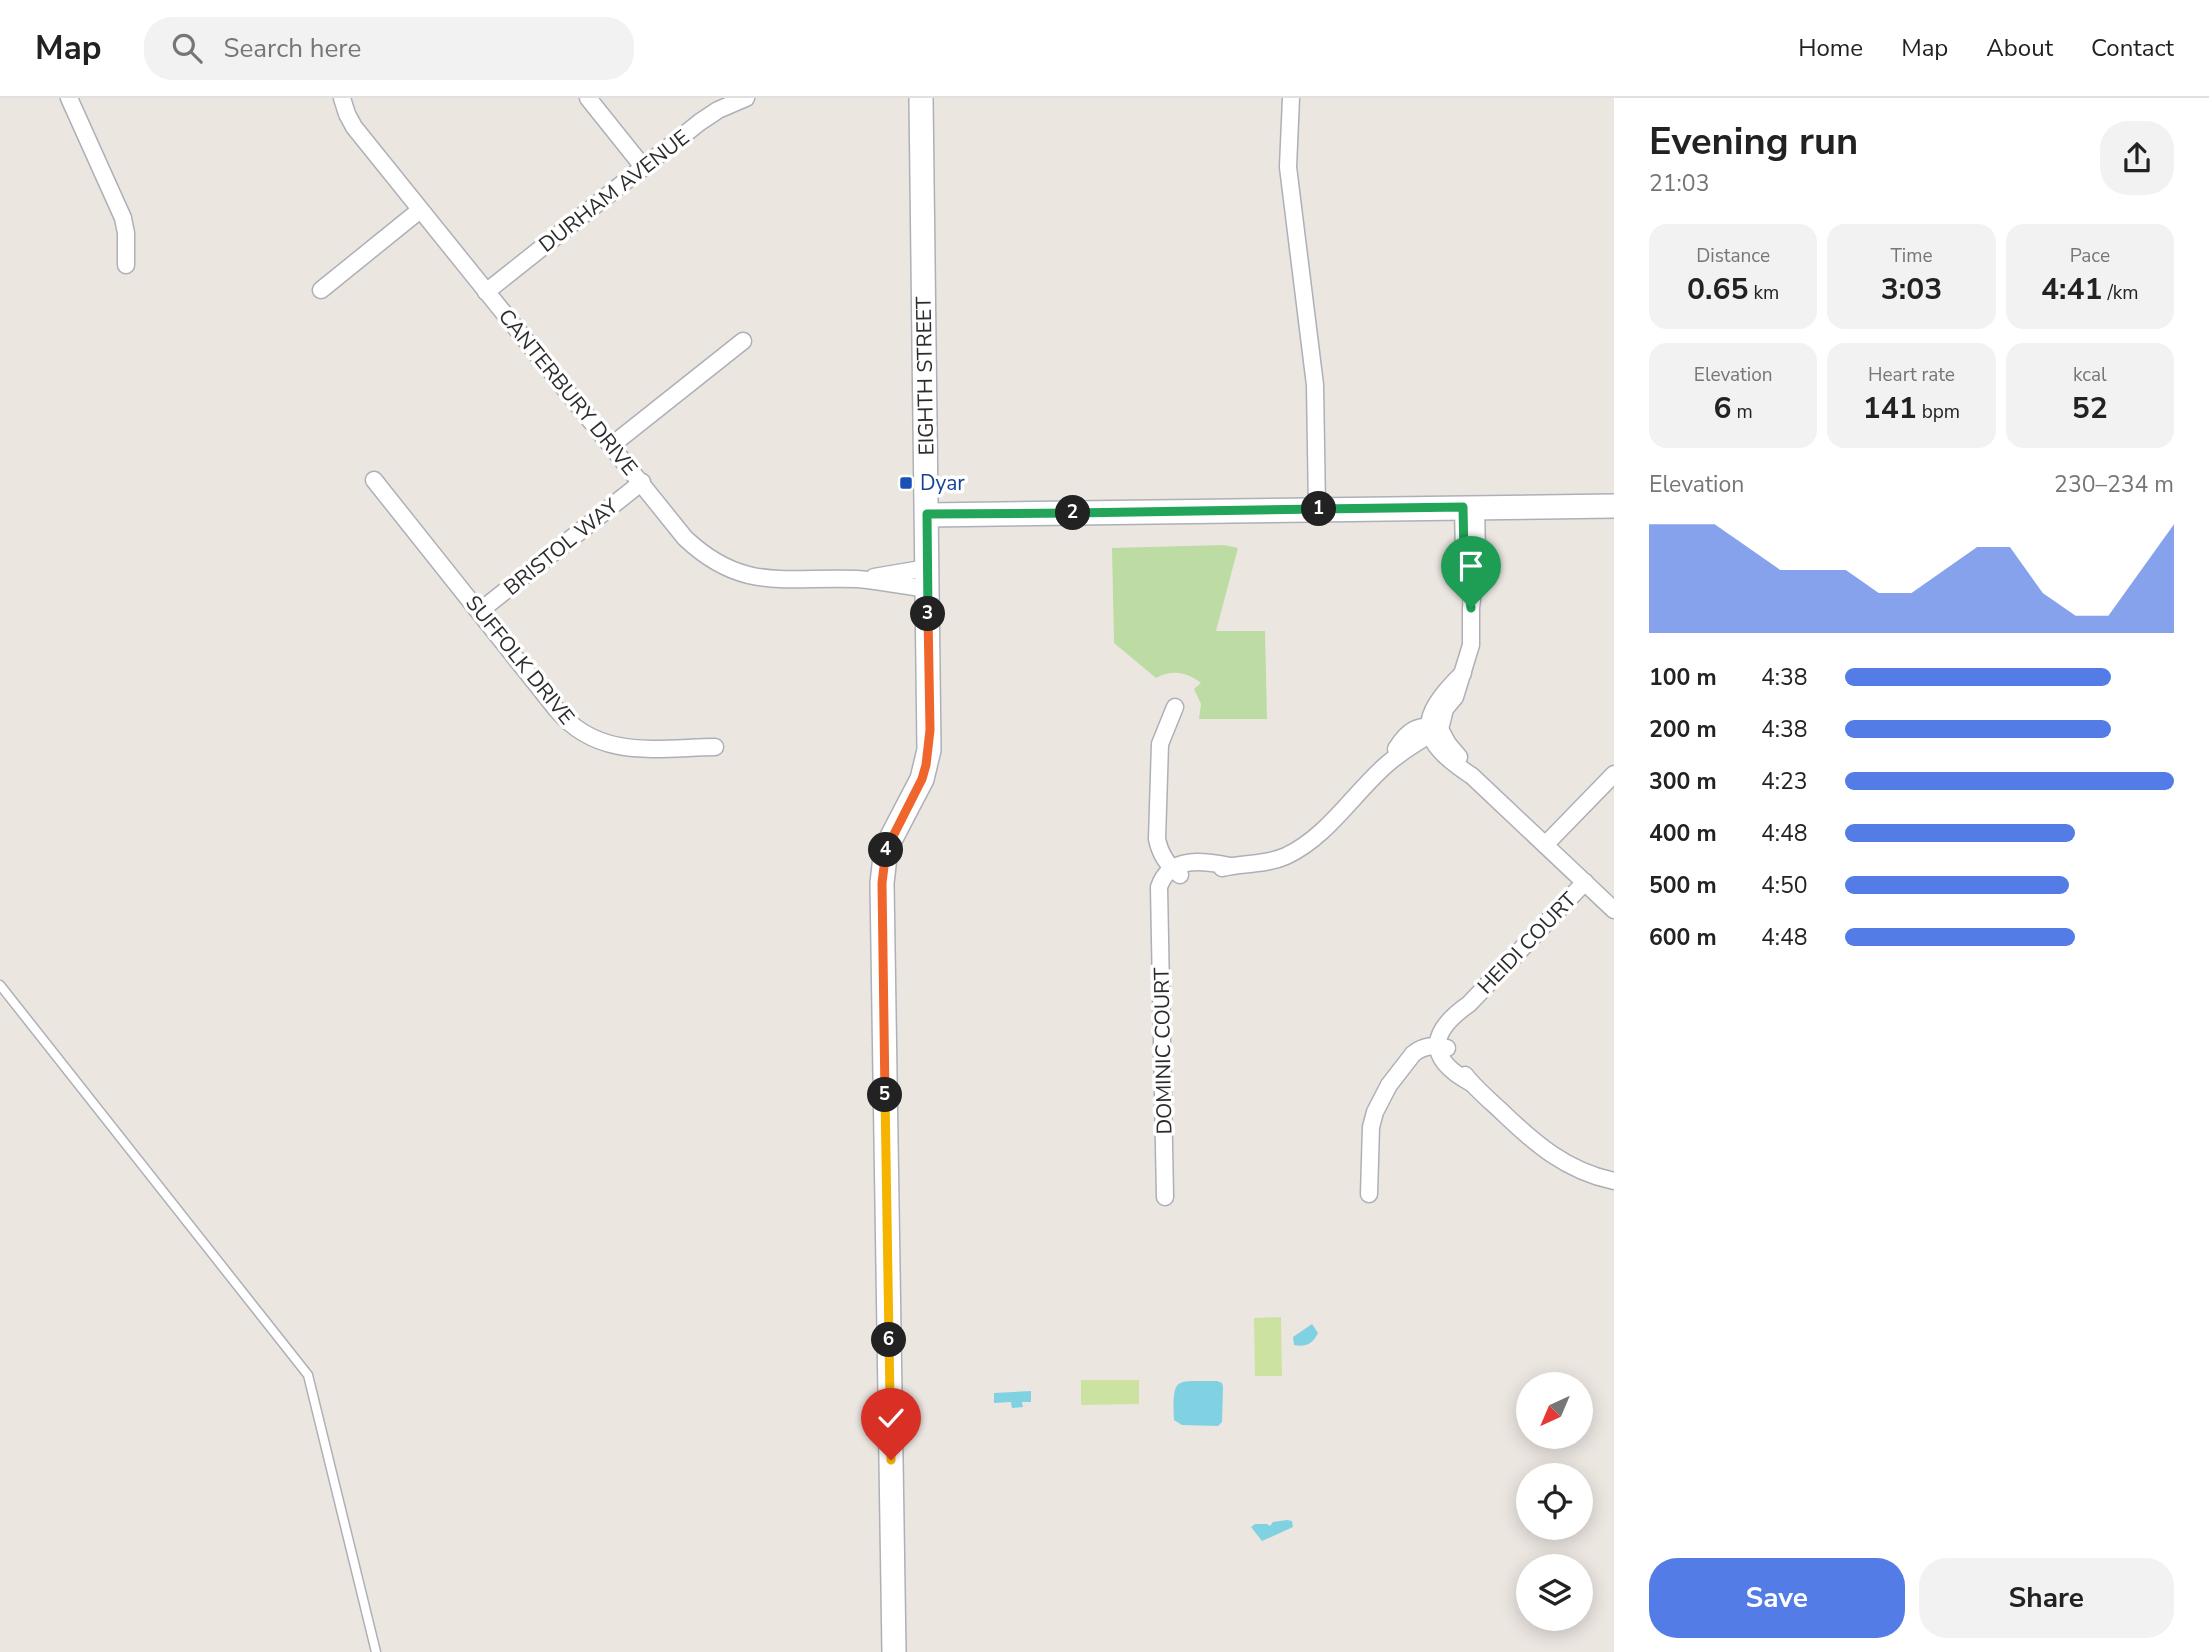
<!DOCTYPE html>
<html lang="en">
<head>
<meta charset="utf-8">
<style>
	body { margin:0; font-family:"Nunito Sans",sans-serif; background:#f2f2f2; color:#222; height:100vh; display:flex; flex-direction:column; font-size:26px; white-space:nowrap }
	* { box-sizing:border-box; margin:0 }
	p { font-size:23px; color:#767676 }
	.icon { flex:none; width:38px; height:38px; fill:none; stroke:currentColor; stroke-width:2; stroke-linecap:round; stroke-linejoin:round }
	.map { position:relative; flex:1; overflow:hidden }
	.panel { display:flex; flex-direction:column; background:#fff; width:595px }
	.panel>* { flex:none }
	.needle { width:46px; rotate:224deg }
	.buttons { position:absolute; left:1516px; top:1274px; display:grid; gap:14px }
	.buttons a { display:grid; place-items:center; width:77px; height:77px; border-radius:50%; background:#fff; box-shadow:0 4px 18px #0003; font-size:35px }
	.pin { position:absolute; display:grid; place-items:center; width:60px; height:60px; color:#fff; margin:-72px -30px; border-radius:50% 50% 50% 0; rotate:-45deg; box-shadow:0 0 7px #0007 }
	.pin .icon { rotate:45deg }
	.km { position:absolute; width:35px; height:35px; margin:-18px; border-radius:50%; background:#222; color:#fff; font-size:19px; line-height:35px; text-align:center }
	.round { display:grid; place-items:center; flex:none; width:74px; height:74px; border-radius:28px; background:#f2f2f2 }
	.summary { display:flex; align-items:center; justify-content:space-between; height:119px; padding:0 35px }
	h1 { font-size:38px; font-weight:700; line-height:52px }
	.metrics { display:grid; grid-template-columns:repeat(3,1fr); gap:10px; height:119px; padding:7px 35px }
	.metrics div { display:grid; align-content:center; border-radius:18px; background:#f2f2f2; text-align:center }
	.metrics b { font-size:30px; font-weight:700 }
	.metrics small { font-size:19px; font-weight:400 }
	.metrics p { font-size:19px }
	.chart { height:196px; padding:14px 35px }
	.chart p { display:flex; justify-content:space-between }
	.chart svg { width:100%; height:126px; margin-top:7px; fill:#547ce6; opacity:.7 }
	.button { display:flex; gap:14px; margin-top:auto; padding:14px 35px }
	.button a { flex:1; height:80px; border-radius:28px; background:#547ce6; color:#fff; font-size:28px; font-weight:700; line-height:80px; text-align:center }
	.button a+a { background:#f2f2f2; color:#222 }
	ul { padding:0 35px; list-style:none; font-size:23px }
	li { display:grid; grid-template-columns:112px 84px 1fr; align-items:center; height:52px }
	li i { height:18px; border-radius:9px; background:#547ce6 }
	header { display:flex; align-items:center; gap:42px; box-sizing:border-box; height:98px; padding:0 35px; background:#fff; border-bottom:2px solid #e0e0e0 }
	header strong { font-size:33px }
	nav { display:flex; gap:38px; margin-inline-start:auto; font-size:24px }
	.search { width:490px; height:63px; background:#f2f2f2; display:flex; align-items:center; gap:18px; box-sizing:border-box; padding:0 24px; border-radius:28px; color:#767676; font-size:26px }
	main { display:flex; flex:1; min-height:0 }
	.map>svg:first-child { display:block }
	.green { fill:#bcdca4 }
	.pitch { fill:#cce2a1 }
	.water { fill:#80d1e2 }
	.lines { fill:none; stroke-linecap:round; stroke-linejoin:round }
	.lane-casing { stroke:#adb0b7; stroke-width:11 }
	.street-casing { stroke:#adb0b7; stroke-width:19 }
	.secondary-casing { stroke:#adb0b7; stroke-width:26 }
	.lane { stroke:#fff; stroke-width:8 }
	.street { stroke:#fff; stroke-width:16 }
	.secondary { stroke:#fff; stroke-width:23 }
	.split-1-casing { stroke:#fff; stroke-width:14 }
	.split-2-casing { stroke:#fff; stroke-width:14 }
	.split-3-casing { stroke:#fff; stroke-width:14 }
	.split-4-casing { stroke:#fff; stroke-width:14 }
	.split-5-casing { stroke:#fff; stroke-width:14 }
	.split-6-casing { stroke:#fff; stroke-width:14 }
	.split-7-casing { stroke:#fff; stroke-width:14 }
	.split-1 { stroke:#22a559; stroke-width:9 }
	.split-2 { stroke:#22a559; stroke-width:9 }
	.split-3 { stroke:#22a559; stroke-width:9 }
	.split-4 { stroke:#f0652b; stroke-width:9 }
	.split-5 { stroke:#f0652b; stroke-width:9 }
	.split-6 { stroke:#f5b400; stroke-width:9 }
	.split-7 { stroke:#f5b400; stroke-width:9 }
	.transit-dot { fill:#1a4fb4; stroke:#fff; stroke-width:2.5 }
	.labels { text-anchor:middle; stroke-width:7; stroke-linejoin:round; paint-order:stroke }
	.street-label { font-size:21px; fill:#2c2c2c; stroke:#fff }
	.transit-label { font-size:21px; fill:#164399; stroke:#fff; text-anchor:start }
</style>
</head>
<body>
<header>
<strong>Map</strong>
<div class="search"><svg class="icon" aria-label="search" viewBox="0 0 24 24"><circle cx="10" cy="10" r="6"/><path d="M15 15l6 6"/></svg>Search here</div>
<nav><a>Home</a><a>Map</a><a>About</a><a>Contact</a></nav>
</header>
<main>
<div class="map">
<svg width="1614" height="1554" viewBox="0 0 1614 1554">
	<rect width="100%" height="100%" fill="#ece6e1"/>
	<path class="green" d="M1224 447 1238 450 1216 533H1265L1267 621H1199L1201 606 1194 591 1201 585C1188 574 1171 571 1156 580L1114 545 1112 450Z"/>
	<g class="pitch">
		<polygon points="1281,1219 1282,1278 1255,1278 1254,1220"/>
		<polygon points="1081,1282 1139,1282 1139,1306 1081,1307"/>
	</g>
	<g class="water">
		<path d="M1312 1226 1318 1235C1312 1247 1305 1249 1294 1247L1293 1239Z"/>
		<path d="M1217 1283 1222 1285 1223 1289 1222 1324 1218 1328 1182 1327 1174 1322C1172 1276 1176 1284 1217 1283Z"/>
		<polygon points="1031,1293 1031,1304 1022,1304 1023,1309 1012,1310 1011,1304 994,1305 994,1295"/>
		<polygon points="1287,1422 1292,1423 1293,1429 1262,1443 1251,1429 1255,1426 1267,1426 1270,1428 1273,1424"/>
	</g>
	<g class="lines">
		<g class="lane-casing">
			<polyline id="lane" points="0,887 308,1277 376,1554"/>
		</g>
		<g class="street-casing">
			<g id="street">
				<polyline points="69,0 123,120 126,135 126,167"/>
				<path d="M342 0 347 16 354 29 685 440C743 495 786 478 857 481 881 483 904 488 927 491"/>
				<polyline points="588,0 644,70"/>
				<polyline points="1291,0 1288,69 1315,287 1317,411"/>
				<polyline points="321,192 420,112"/>
				<polyline points="486,194 700,24 718,12 746,0"/>
				<polyline points="612,347 743,243"/>
				<path d="M374 382 557 612C599 662 656 650 715 649"/>
				<polyline points="1463,409 1464,456 1468,486"/>
				<polyline points="874,479 927,470"/>
				<polyline points="480,513 642,384"/>
				<path d="M1463 575C1416 621 1417 642 1472 678L1614 812"/>
				<path d="M1175 609 1160 646 1157 741C1160 756 1168 768 1180 777"/>
				<path d="M1396 651C1407 633 1419 624 1440 631"/>
				<polyline points="1459,659 1448,646 1440,631 1445,611 1455,599 1471,547 1471,510 1477,456 1476,409"/>
				<polyline points="1545,747 1614,676"/>
				<path d="M1222 770C1243 765 1266 767 1286 758 1327 739 1353 696 1386 667 1403 652 1420 642 1440 631"/>
				<path d="M1465 977C1475 990 1488 1001 1500 1012 1534 1045 1566 1073 1614 1083"/>
				<path d="M1471 985C1425 960 1429 934 1469 906L1585 784"/>
				<path d="M1369 1096 1371 1029 1375 1014 1389 987 1413 956C1424 947 1434 947 1447 950"/>
				<path d="M1165 1099 1159 789C1170 757 1204 763 1230 768"/>
			</g>
		</g>
		<g class="secondary-casing">
			<g id="secondary">
				<polyline points="927,417 1614,408"/>
				<polyline points="894,1554 882,785 886,750 922,681 929,652 921,0"/>
			</g>
		</g>
		<use href="#lane" class="lane"/>
		<use href="#street" class="street"/>
		<use href="#secondary" class="secondary"/>
	</g>
	<g class="lines">
		<g class="split-1-casing">
			<polyline id="split-1" points="1319,411 1463,409 1464,456 1471,510"/>
		</g>
		<g class="split-2-casing">
			<polyline id="split-2" points="1073,415 1319,411"/>
		</g>
		<g class="split-3-casing">
			<polyline id="split-3" points="928,516 927,416 1073,415"/>
		</g>
		<g class="split-4-casing">
			<polyline id="split-4" points="886,752 922,681 926,667 930,632 928,516"/>
		</g>
		<g class="split-5-casing">
			<polyline id="split-5" points="885,997 882,785 886,752"/>
		</g>
		<g class="split-6-casing">
			<polyline id="split-6" points="885,997 889,1242"/>
		</g>
		<g class="split-7-casing">
			<polyline id="split-7" points="889,1242 891,1362"/>
		</g>
		<use href="#split-1" class="split-1"/>
		<use href="#split-2" class="split-2"/>
		<use href="#split-3" class="split-3"/>
		<use href="#split-4" class="split-4"/>
		<use href="#split-5" class="split-5"/>
		<use href="#split-6" class="split-6"/>
		<use href="#split-7" class="split-7"/>
	</g>
	<rect class="transit-dot" x="899" y="378" width="14" height="14" rx="3.5"/>
	<g class="labels">
		<g class="street-label">
			<text transform="translate(614 93) rotate(-38)" y="7">DURHAM AVENUE</text>
			<text transform="translate(925 278) rotate(-91)" y="7">EIGHTH STREET</text>
			<text transform="translate(568 294) rotate(51)" y="7">CANTERBURY DRIVE</text>
			<text transform="translate(561 449) rotate(-39)" y="7">BRISTOL WAY</text>
			<text transform="translate(520 562) rotate(51)" y="7">SUFFOLK DRIVE</text>
			<text transform="translate(1527 845) rotate(-46)" y="7">HEIDI COURT</text>
			<text transform="translate(1163 953) rotate(-91)" y="7">DOMINIC COURT</text>
		</g>
		<g class="transit-label">
			<text x="920" y="392">Dyar</text>
		</g>
	</g>
</svg>
<div class="buttons">
<a><svg class="needle" viewBox="-14 -14 28 28"><path d="M0-13l5 13h-10z" fill="#e53935"/><path d="M0 13l5-13h-10z" fill="#767676"/></svg></a>
<a><svg class="icon" aria-label="locate" viewBox="0 0 24 24"><circle cx="12" cy="12" r="6"/><path d="M12 2v4M12 18v4M2 12h4M18 12h4"/></svg></a>
<a><svg class="icon" aria-label="layers" viewBox="0 0 24 24"><path d="M12 4l9 5-9 5-9-5zM3 14l9 5 9-5"/></svg></a>
</div>
<div class="pin" style="left:1471px;top:510px;background:#1e9e55"><svg class="icon" aria-label="arrive" viewBox="0 0 24 24"><path d="M6 21V4h12l-3 4 3 4H6"/></svg></div>
<div class="pin" style="left:891px;top:1362px;background:#d93025"><svg class="icon" aria-label="check" viewBox="0 0 24 24"><path d="M5 12l5 5 9-10"/></svg></div>
<b class="km" style="left:1319px;top:411px">1</b>
<b class="km" style="left:1073px;top:415px">2</b>
<b class="km" style="left:928px;top:516px">3</b>
<b class="km" style="left:886px;top:752px">4</b>
<b class="km" style="left:885px;top:997px">5</b>
<b class="km" style="left:889px;top:1242px">6</b>
</div>
<section class="panel">
<div class="summary"><div><h1>Evening run</h1><p>21:03</p></div><a class="round"><svg class="icon" aria-label="share" viewBox="0 0 24 24"><path d="M12 15V3M7 8l5-5 5 5M5 13v7h14v-7"/></svg></a></div>
<div class="metrics">
<div><p>Distance</p><b>0.65<small> km</small></b></div>
<div><p>Time</p><b>3:03</b></div>
<div><p>Pace</p><b>4:41<small> /km</small></b></div>
</div>
<div class="metrics">
<div><p>Elevation</p><b>6<small> m</small></b></div>
<div><p>Heart rate</p><b>141<small> bpm</small></b></div>
<div><p>kcal</p><b>52</b></div>
</div>
<div class="chart"><p><span>Elevation</span>230–234 m</p>
<svg viewBox="0 0 160 44" preserveAspectRatio="none"><path d="M0 44V6L10 6L20 6L30 14L40 22L50 22L60 22L70 30L80 30L90 22L100 14L110 14L120 30L130 38L140 38L150 22L160 6V44z"/></svg>
</div>
<ul>
<li><b>100 m</b>4:38<i style="width:81%"></i></li>
<li><b>200 m</b>4:38<i style="width:81%"></i></li>
<li><b>300 m</b>4:23<i style="width:100%"></i></li>
<li><b>400 m</b>4:48<i style="width:70%"></i></li>
<li><b>500 m</b>4:50<i style="width:68%"></i></li>
<li><b>600 m</b>4:48<i style="width:70%"></i></li>
</ul>
<div class="button"><a>Save</a><a>Share</a></div>
</section>
</main>
</body>
</html>
